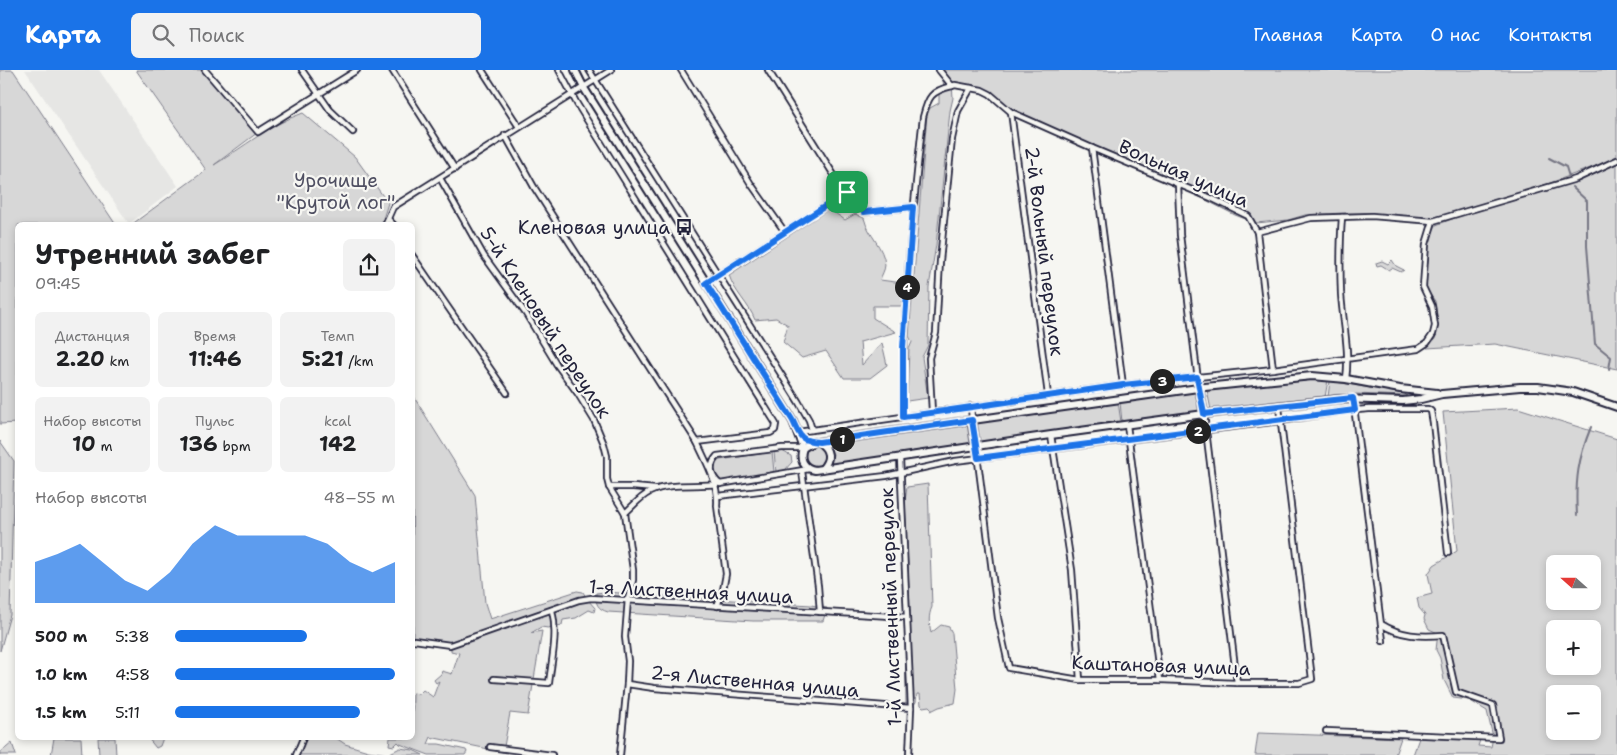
<!DOCTYPE html>
<html lang="ru">
<head>
<meta charset="utf-8">
<style>
	body { margin:0; font-family:"Shantell Sans",sans-serif; background:#f2f2f2; color:#202124; height:100vh; display:flex; flex-direction:column; font-size:19px; white-space:nowrap }
	* { box-sizing:border-box; margin:0 }
	p { font-size:16px; color:#757577 }
	.icon { flex:none; width:28px; height:28px; fill:none; stroke:currentColor; stroke-width:2; stroke-linecap:round; stroke-linejoin:round }
	.map { position:relative; flex:1; overflow:hidden }
	.sheet { position:absolute; left:15px; top:152px; width:400px; height:518px; display:flex; flex-direction:column; background:#fff; border-radius:8px; box-shadow:0 2px 8px #0003 }
	.sheet>* { flex:none }
	.needle { width:32px; rotate:291deg }
	.buttons { position:absolute; left:1546px; top:485px; display:grid; gap:10px }
	.buttons a { display:grid; place-items:center; width:55px; height:55px; border-radius:8px; background:#fff; box-shadow:0 2px 8px #0003; font-size:25px }
	.pin { position:absolute; display:grid; place-items:center; width:42px; height:42px; color:#fff; margin:-21px; border-radius:10px; box-shadow:0 2px 8px #0006 }
	.km { position:absolute; width:25px; height:25px; margin:-12px; border-radius:50%; background:#222; color:#fff; font-size:14px; line-height:25px; text-align:center }
	.round { display:grid; place-items:center; flex:none; width:52px; height:52px; border-radius:8px; background:#f2f2f2 }
	.summary { display:flex; align-items:center; justify-content:space-between; height:85px; padding:0 20px }
	h1 { font-size:28px; font-weight:700; line-height:38px }
	.metrics { display:grid; grid-template-columns:repeat(3,1fr); gap:8px; height:85px; padding:5px 20px }
	.metrics div { display:grid; align-content:center; border-radius:8px; background:#f2f2f2; text-align:center }
	.metrics b { font-size:21px; font-weight:700 }
	.metrics small { font-size:14px; font-weight:400 }
	.metrics p { font-size:14px }
	.chart { height:140px; padding:10px 20px }
	.chart p { display:flex; justify-content:space-between }
	.chart svg { width:100%; height:90px; margin-top:5px; fill:#1a73e8; opacity:.7 }
	ul { padding:0 20px; list-style:none; font-size:16px }
	li { display:grid; grid-template-columns:80px 60px 1fr; align-items:center; height:38px }
	li i { height:12px; border-radius:6px; background:#1a73e8 }
	header { display:flex; align-items:center; gap:30px; box-sizing:border-box; height:70px; padding:0 25px; background:#1a73e8; color:#fff }
	header strong { font-size:24px }
	nav { display:flex; gap:28px; margin-inline-start:auto; font-size:18px }
	.search { width:350px; height:45px; background:#f2f2f2; display:flex; align-items:center; gap:12px; box-sizing:border-box; padding:0 18px; border-radius:8px; color:#757577; font-size:19px }
	.map>svg:first-child { display:block }
	.built { fill:#e6e6e4 }
	.green { fill:#d7d7d7; stroke:#7c7c89; fill-rule:evenodd }
	.lines { fill:none; stroke-linecap:round; stroke-linejoin:round }
	.stream { stroke:#757583; stroke-width:2 }
	.minor-casing { stroke:#22223b; stroke-width:8 }
	.secondary-casing { stroke:#22223b; stroke-width:10 }
	.minor { stroke:#f6f6f2; stroke-width:4.5 }
	.secondary { stroke:#f6f6f2; stroke-width:6 }
	.route-casing { stroke:#fff; stroke-width:10 }
	.route { stroke:#1a73e8; stroke-width:6 }
	.labels { text-anchor:middle; stroke-width:4.5; stroke-linejoin:round; paint-order:stroke }
	.street-label { font-size:19px; fill:#22223b; stroke:#f6f6f2 }
	.park-label { font-size:19px; fill:#4f4f62; stroke:#f6f6f2 }
	.poi-label { font-size:19px; fill:#22223b; stroke:#f6f6f2; text-anchor:end }
</style>
</head>
<body>
<header>
<strong>Карта</strong>
<div class="search"><svg class="icon" aria-label="search" viewBox="0 0 24 24"><circle cx="10" cy="10" r="6"/><path d="M15 15l6 6"/></svg>Поиск</div>
<nav><a>Главная</a><a>Карта</a><a>О нас</a><a>Контакты</a></nav>
</header>
<div class="map">
<svg width="1617" height="685" viewBox="0 0 1617 685">
	<rect width="100%" height="100%" fill="#f6f6f2"/>
	<filter id="ink" filterUnits="userSpaceOnUse"><feTurbulence type="fractalNoise" baseFrequency=".02" numOctaves="2"/><feDisplacementMap in="SourceGraphic" scale="10" xChannelSelector="R" yChannelSelector="G"/><feConvolveMatrix kernelMatrix="1 2 1 2 8 2 1 2 1" color-interpolation-filters="sRGB"/></filter>
	<g filter="url(#ink)">
		<polygon class="built" points="25,0 99,0 178,116 129,154"/>
		<g class="green">
			<polygon points="0,0 13,0 116,155 18,155 17,353 0,354"/>
			<path d="M136 0H204L257 63 214 95C244 77 269 55 303 43L355 87 388 133 381 155H131L206 100Z"/>
			<polygon points="940,0 1617,0 1617,88 1534,119 1435,148 1426,149 1372,143 1343,143 1305,145 1288,150 1256,153 1235,145 1196,125 1168,108 1013,40 990,21 952,13 953,28 950,41 936,175 929,217 928,275 922,287 928,328 907,331 909,279 912,272 909,266 927,44 930,38 939,33 939,22 945,19"/>
			<polygon points="1617,92 1617,299 1495,274 1427,278 1435,269 1438,256 1435,231 1426,219 1426,211 1429,170 1436,155 1471,142 1579,110"/>
			<path d="M829 139 845 150 855 144 864 148C868 165 884 177 885 195 885 200 881 206 880 210L903 213V236H873V248L896 262 860 272 862 295 882 273 887 295 870 308H844L826 281 802 288 783 272 788 255 776 248 755 250C749 234 734 222 729 205Z"/>
			<polygon points="1392,190 1396,196 1404,200 1401,202 1392,198 1389,200 1381,195 1377,196 1376,193 1382,191 1388,194"/>
			<polygon points="1312,310 1328,310 1325,327 1211,340 1207,320"/>
			<polygon points="1330,311 1405,324 1407,326 1355,324 1328,327"/>
			<polygon points="1195,322 1197,324 1200,338 1197,342 1122,352 1120,332"/>
			<polygon points="412,324 475,425 485,533 490,549 577,521 583,522 586,527 456,572 448,573 413,569"/>
			<polygon points="1118,332 1121,352 982,372 978,369 976,356 979,352"/>
			<path d="M1518 338 1617 369V685H1413L1419 668 1449 669 1452 668 1480 670 1478 676 1491 677 1493 667 1487 641 1469 630 1453 628 1444 610 1440 588 1436 580 1438 563 1429 559 1424 549 1425 545 1419 538 1417 528 1432 524 1428 504 1434 495 1457 481 1443 342ZM1555 494H1592V531H1555ZM1555 559H1592V596H1555ZM1555 624H1592V661H1555Z"/>
			<polygon points="967,354 970,374 831,394 833,384 828,374"/>
			<polygon points="0,371 14,391 10,545 0,581"/>
			<circle cx="815" cy="386" r="10"/>
			<polygon points="782,381 791,386 792,392 785,400 776,402 774,382"/>
			<polygon points="772,382 774,402 721,411 714,401 715,393 720,390"/>
			<path d="M928 414 932 537C928 546 929 554 931 563L941 555 949 557 952 563 957 619 955 633 939 637 931 641 932 639 929 636 923 637 921 635 920 624H917L916 632 910 640 906 636 905 557 909 550 910 542 905 431 907 417Z"/>
			<path d="M604 522 811 535 827 538 823 551H753L608 542C598 539 595 534 596 523Z"/>
			<polygon points="588,530 595,538 594,542 589,540 576,548 563,550 562,555 548,558 541,557 531,563 542,561 528,645 510,643 503,682 435,668 433,669 431,667 428,674 439,674 466,680 467,682 465,685 429,685 400,674 398,672 394,676 389,675 390,668 412,668 413,623 419,624 423,620 433,627 439,611 436,613 434,610 441,604 442,601 452,604 459,583 451,581 451,576"/>
			<polygon points="1258,663 1401,668 1395,685 1255,685"/>
			<polygon points="54,668 81,668 82,685 51,685"/>
			<polygon points="98,668 115,668 116,685 99,685"/>
			<polygon points="148,668 163,668 160,676 156,678"/>
			<polygon points="306,668 336,668 345,674 368,681 388,684 400,678 413,680 423,685 299,685"/>
			<polygon points="12,673 16,685 0,685 0,683"/>
		</g>
		<g class="lines">
			<g class="stream">
				<polyline points="1549,88 1566,97 1569,107"/>
				<polyline points="1572,117 1587,131 1587,176 1595,274 1611,287 1609,299"/>
				<path d="M1577 445C1575 410 1578 389 1591 357"/>
			</g>
			<g class="minor-casing">
				<g id="minor">
					<polyline points="205,0 258,62 357,0"/>
					<polyline points="302,0 330,40 353,62"/>
					<polyline points="392,0 455,99"/>
					<polyline points="482,0 519,57"/>
					<polyline points="559,0 577,34 776,354 775,360 770,363 697,372"/>
					<polyline points="589,0 798,331 809,350 812,360 1123,315 1273,299 1418,279 1427,273 1433,264 1435,256 1432,236 1423,217 1426,174 1433,151"/>
					<polyline points="681,0 751,114 785,162"/>
					<polyline points="768,0 839,113 865,142 913,137"/>
					<polyline points="939,0 952,16 955,15 982,20 990,24 1011,42 1092,78 1211,128 1248,146 1257,162 1273,299"/>
					<polyline points="1011,42 1048,325"/>
					<path d="M505 65 534 117 697 372C706 392 719 413 717 436L726 504 723 520 717 536"/>
					<polyline points="1092,78 1123,315"/>
					<polyline points="440,108 484,186 526,244 557,295 578,324 594,350 604,374 607,386 607,409 609,417 625,443 633,500 633,510 628,529 625,567 628,591 627,614 620,685"/>
					<polyline points="1178,114 1180,165 1199,318"/>
					<path d="M1342 147C1340 173 1340 198 1341 224 1343 253 1350 281 1346 309"/>
					<polyline points="388,149 394,155"/>
					<polyline points="385,155 393,137 611,0"/>
					<polyline points="1257,162 1311,148 1372,146 1433,151 1576,109 1617,90"/>
					<polyline points="412,185 507,323"/>
					<polyline points="706,213 847,122"/>
					<polyline points="1353,328 1383,571"/>
					<polyline points="971,336 972,350"/>
					<polyline points="932,342 929,288 936,263 940,191 952,69 958,41 971,18"/>
					<polyline points="1204,344 1237,613"/>
					<path d="M903 347C902 247 912 147 923 47 928 27 931 21 952 16"/>
					<polyline points="1127,355 1160,610"/>
					<polyline points="798,362 812,360"/>
					<polyline points="1051,365 1072,500 1080,610"/>
					<polyline points="976,376 998,548 1009,598 1080,610 1160,610 1237,613 1299,613 1312,609 1279,337"/>
					<path d="M803 378H782L717 386C709 395 710 406 720 414L809 399"/>
					<polyline points="900,388 911,638 909,685"/>
					<polyline points="802,401 818,516 820,542"/>
					<polyline points="609,417 633,417 655,419"/>
					<polyline points="718,426 886,406 955,391 1280,351 1344,341 1369,339 1428,339 1431,341 1433,353 1448,483"/>
					<path d="M625 443C633 436 640 427 650 422 669 412 696 417 717 414"/>
					<polyline points="412,571 414,570 450,575 579,530 591,528 907,547"/>
					<path d="M494 609 549 613C552 588 558 564 552 540"/>
					<polyline points="627,614 654,618 911,638"/>
					<path d="M1326 661 1499 668 1493 635 1456 622 1443 565C1421 567 1400 566 1381 554"/>
					<polyline points="490,677 552,685"/>
					<polyline points="296,685 303,668"/>
				</g>
			</g>
			<g class="secondary-casing">
				<g id="secondary">
					<polyline points="575,0 584,18 793,351 803,378"/>
					<polyline points="1199,318 1204,344"/>
					<polyline points="972,350 976,376"/>
					<path d="M813 372 803 378C799 389 803 398 815 400L1051 365 1204 344 1340 329 1403 331 1421 329 1442 324 1520 317H1538L1573 322 1617 337"/>
					<polyline points="819,372 1205,317 1312,306 1346,309 1400,319 1437,323"/>
					<path d="M819 372C830 380 831 389 822 399"/>
				</g>
			</g>
			<use href="#minor" class="minor"/>
			<use href="#secondary" class="secondary"/>
		</g>
	</g>
	<g class="lines" filter="url(#ink)">
		<g class="route-casing">
			<path id="route" d="M847 122 864 142 913 137 903 278V347L1123 315 1197 307 1204 344 1353 328 1355 340 978 388 972 350 819 372C801 371 800 367 793 351L706 213Z"/>
		</g>
		<use href="#route" class="route"/>
	</g>
	<defs>
		<g id="bus-bare" transform="scale(1.35)"><path d="M-5-6H5V4H4V6H2V4H-2V6H-4V4H-5ZM-3.5-4V0h7V-4ZM-3.5 1.2v1.5H-2V1.2ZM2 1.2v1.5H3.5V1.2Z" fill="#22223b" stroke="#f6f6f2" stroke-width="2.5" paint-order="stroke"/></g>
	</defs>
	<g fill-rule="evenodd">
		<use href="#bus-bare" x="684" y="157"/>
	</g>
	<g class="labels">
		<g class="street-label">
			<text transform="translate(1184 103) rotate(24)" y="7">Вольная улица</text>
			<text transform="translate(1045 181) rotate(83)" y="7">2-й Вольный переулок</text>
			<text transform="translate(546 252) rotate(57)" y="7">5-й Кленовый переулок</text>
			<text transform="translate(691 521) rotate(3)" y="7">1-я Лиственная улица</text>
			<text transform="translate(890 537) rotate(-92)" y="7">1-й Лиственный переулок</text>
			<text transform="translate(1161 595) rotate(2)" y="7">Каштановая улица</text>
			<text transform="translate(755 611) rotate(5)" y="7">2-я Лиственная улица</text>
		</g>
		<g class="park-label">
			<text x="336" y="117">Урочище<tspan x="336" dy="22">"Крутой лог"</tspan></text>
		</g>
		<g class="poi-label">
			<text x="670" y="164">Кленовая улица</text>
		</g>
	</g>
</svg>
<div class="buttons">
<a><svg class="needle" viewBox="-14 -14 28 28"><path d="M0-13l5 13h-10z" fill="#e53935"/><path d="M0 13l5-13h-10z" fill="#757577"/></svg></a>
<a>+</a>
<a>−</a>
</div>
<div class="pin" style="left:847px;top:122px;background:#1e9e55"><svg class="icon" aria-label="arrive" viewBox="0 0 24 24"><path d="M6 21V4h12l-3 4 3 4H6"/></svg></div>
<b class="km" style="left:842px;top:369px">1</b>
<b class="km" style="left:1198px;top:361px">2</b>
<b class="km" style="left:1162px;top:311px">3</b>
<b class="km" style="left:907px;top:217px">4</b>
<section class="sheet">
<div class="summary"><div><h1>Утренний забег</h1><p>09:45</p></div><a class="round"><svg class="icon" aria-label="share" viewBox="0 0 24 24"><path d="M12 15V3M7 8l5-5 5 5M5 13v7h14v-7"/></svg></a></div>
<div class="metrics">
<div><p>Дистанция</p><b>2.20<small> km</small></b></div>
<div><p>Время</p><b>11:46</b></div>
<div><p>Темп</p><b>5:21<small> /km</small></b></div>
</div>
<div class="metrics">
<div><p>Набор высоты</p><b>10<small> m</small></b></div>
<div><p>Пульс</p><b>136<small> bpm</small></b></div>
<div><p>kcal</p><b>142</b></div>
</div>
<div class="chart"><p><span>Набор высоты</span>48–55 m</p>
<svg viewBox="0 0 160 44" preserveAspectRatio="none"><path d="M0 44V24L10 20L20 15L30 24L40 33L50 38L60 29L70 15L80 6L90 11L100 11L110 11L120 11L130 15L140 24L150 29L160 24V44z"/></svg>
</div>
<ul>
<li><b>500 m</b>5:38<i style="width:60%"></i></li>
<li><b>1.0 km</b>4:58<i style="width:100%"></i></li>
<li><b>1.5 km</b>5:11<i style="width:84%"></i></li>
</ul>
</section>
</div>
</body>
</html>
